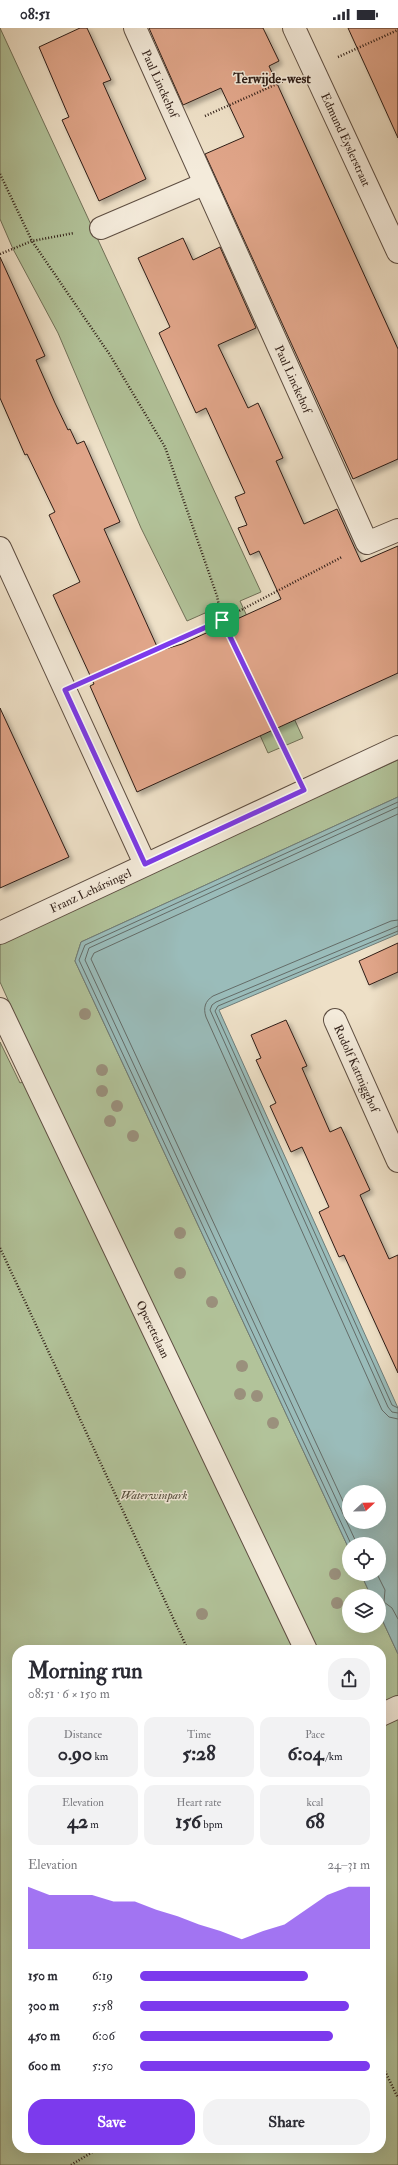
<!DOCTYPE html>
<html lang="en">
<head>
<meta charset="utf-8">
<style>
	body { margin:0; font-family:"IM FELL Double Pica",serif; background:#f2f2f3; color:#2b2b33; height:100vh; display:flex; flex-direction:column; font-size:15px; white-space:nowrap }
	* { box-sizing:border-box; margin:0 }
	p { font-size:13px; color:#7c7c81 }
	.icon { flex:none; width:22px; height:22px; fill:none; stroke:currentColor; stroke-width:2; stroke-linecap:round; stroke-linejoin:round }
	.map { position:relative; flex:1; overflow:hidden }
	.panel { position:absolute; left:12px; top:1617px; width:374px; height:508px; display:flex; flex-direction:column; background:#fff; border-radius:16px; box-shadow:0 4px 16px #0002 }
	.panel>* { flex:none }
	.needle { width:26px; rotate:68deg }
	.tools { position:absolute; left:342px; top:1457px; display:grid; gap:8px }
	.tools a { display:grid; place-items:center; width:44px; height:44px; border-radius:50%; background:#fff; box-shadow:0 4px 16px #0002; font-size:20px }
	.pin { position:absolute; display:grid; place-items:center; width:34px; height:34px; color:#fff; margin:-17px; border-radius:8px; box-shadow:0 2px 6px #0006 }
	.round { display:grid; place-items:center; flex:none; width:42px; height:42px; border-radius:16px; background:#f2f2f3 }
	.head { display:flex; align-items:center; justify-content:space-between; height:68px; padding:0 16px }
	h1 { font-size:22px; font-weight:700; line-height:30px }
	.stats { display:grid; grid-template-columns:repeat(3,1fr); gap:6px; height:68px; padding:4px 16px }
	.stats div { display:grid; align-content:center; border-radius:10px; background:#f2f2f3; text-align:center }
	.stats b { font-size:20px; font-weight:700 }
	.stats small { font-size:11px; font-weight:400 }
	.stats p { font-size:11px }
	.chart { height:112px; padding:8px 16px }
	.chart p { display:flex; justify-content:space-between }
	.chart svg { width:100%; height:72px; margin-top:4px; fill:#7c3aed; opacity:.7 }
	.button { display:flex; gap:8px; margin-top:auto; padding:8px 16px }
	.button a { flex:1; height:46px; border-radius:16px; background:#7c3aed; color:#fff; font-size:16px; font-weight:700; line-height:46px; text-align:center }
	.button a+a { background:#f2f2f3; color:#2b2b33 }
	ul { padding:0 16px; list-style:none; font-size:13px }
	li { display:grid; grid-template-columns:64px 48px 1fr; align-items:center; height:30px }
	li i { height:10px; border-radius:5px; background:#7c3aed }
	.status { display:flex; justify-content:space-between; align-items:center; height:28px; padding:0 20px; background:#fff; direction:ltr }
	.status svg { height:11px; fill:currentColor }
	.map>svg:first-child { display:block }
	.green { fill:#b2c39a; stroke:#707058; fill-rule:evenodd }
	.water { fill:#9abcba; stroke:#6f7c78; fill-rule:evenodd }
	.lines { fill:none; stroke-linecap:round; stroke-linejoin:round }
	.shore { stroke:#646c68; stroke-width:1 }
	.building { fill:#e0a589; stroke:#2e1d16; filter:url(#shadow) }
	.street-casing { stroke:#5e4e42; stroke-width:24 }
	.path { stroke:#2e1d16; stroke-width:2.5; stroke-dasharray:1 2; stroke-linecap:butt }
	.street { stroke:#f4ebdb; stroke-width:22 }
	.tree { fill:#9a907c }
	.route-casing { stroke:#fff; stroke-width:8 }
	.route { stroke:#7c3aed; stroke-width:5 }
	.labels { text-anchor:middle; stroke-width:3; stroke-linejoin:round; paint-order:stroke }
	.street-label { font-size:12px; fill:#2e1d16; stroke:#f4ebdb }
	.park-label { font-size:12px; font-style:italic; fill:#564f3e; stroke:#f4ebdb }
	.quarter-label { font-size:14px; font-weight:bold; fill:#2e1d16; stroke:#f4ebdb }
</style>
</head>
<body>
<div class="status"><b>08:51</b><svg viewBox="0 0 49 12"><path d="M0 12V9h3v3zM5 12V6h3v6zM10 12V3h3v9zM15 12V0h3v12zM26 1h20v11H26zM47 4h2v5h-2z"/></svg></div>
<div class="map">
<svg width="398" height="2137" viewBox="0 0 398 2137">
	<defs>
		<filter id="shadow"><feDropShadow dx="3.5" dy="3.5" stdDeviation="2" flood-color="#0004"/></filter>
	</defs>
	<rect width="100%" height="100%" fill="#eee0c7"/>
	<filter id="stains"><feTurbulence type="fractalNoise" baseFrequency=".005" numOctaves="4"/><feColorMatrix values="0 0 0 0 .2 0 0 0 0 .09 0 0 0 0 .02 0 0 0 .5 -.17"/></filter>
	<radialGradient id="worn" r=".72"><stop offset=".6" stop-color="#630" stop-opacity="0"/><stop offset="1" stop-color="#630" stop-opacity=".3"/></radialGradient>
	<g class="green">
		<polygon points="0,0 261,564 240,573 303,710 268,725 205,585 187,593 141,500 58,305 13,221 0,191"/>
		<path d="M398 732V769L81 914 75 933 349 1521V1546H361L371 1568H349V1598H379V1585L398 1626V2137H0V1014L20 1055 41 1045 0 954V913ZM17 1622H381V2120H17Z"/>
	</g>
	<path class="water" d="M398 769V906L219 982 398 1380V1626L379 1585V1568H371L361 1546H379V1516H349V1521L75 933 81 914ZM349 1464H379V1494H349Z"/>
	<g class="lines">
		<g class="shore">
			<path d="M398 892 391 893 213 968C205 973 203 980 206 989L382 1382 389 1389 398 1391"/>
			<polyline points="398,898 216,974 212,977 210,982 388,1379 392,1384 398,1385"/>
			<polyline points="398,903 218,978 215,983 392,1377 398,1380"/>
			<polyline points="349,1486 91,931 94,925 398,786"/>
			<polyline points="351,1516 79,932 85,917 398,774"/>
			<polyline points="357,1516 85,932 89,920 398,779"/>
			<polyline points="377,1546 385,1562 384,1574 392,1580 398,1591"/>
		</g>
	</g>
	<g class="building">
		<polygon points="80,0 87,0 111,52 103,55 146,151 99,173 62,92 69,89 39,19"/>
		<polygon points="149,0 263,0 279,33 269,38 398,321 398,431 353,451 205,126 244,109 221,60 183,77"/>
		<polygon points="348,0 398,0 398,110 375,59"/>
		<polygon points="183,210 193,232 220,219 256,300 218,317 248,380 258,375 283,430 276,433 304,496 337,481 361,534 398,518 398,645 137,764 90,658 94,656 53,567 80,554 49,487 55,484 27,426 25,427 0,370 0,229 45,328 36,332 55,375 68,402 70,401 77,416 84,413 120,494 104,501 159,623 182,616 281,571 259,523 250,527 238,500 247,497 235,469 245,465 206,380 196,385 171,331 159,305 170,299 138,230"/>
		<polygon points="0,680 69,829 0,860"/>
		<polygon points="398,915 398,944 369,957 359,933"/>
		<polygon points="286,992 307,1038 302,1040 330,1104 341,1099 370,1162 360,1167 389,1231 398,1227 398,1345 344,1227 339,1229 319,1184 329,1179 302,1119 291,1124 270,1078 276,1075 256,1032 261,1030 251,1007"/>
	</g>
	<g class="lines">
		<g class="street-casing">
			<g id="street">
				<path id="s1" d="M135 0 367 515 398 502"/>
				<path id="s2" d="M294 0 398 224"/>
				<polyline points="101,200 204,156"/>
				<polyline points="0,520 145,836"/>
				<path id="s3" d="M0 905 398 719"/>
				<path id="s4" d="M0 981 306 1622"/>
				<path id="s5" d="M335 992 398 1133"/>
				<polyline points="381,1687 398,1679"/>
			</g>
		</g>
		<g class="path">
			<polyline points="338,29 398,2"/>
			<polyline points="205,88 288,51"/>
			<polyline points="0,146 32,213 110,327 165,419 217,568 222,592 292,737"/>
			<polyline points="0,226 32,213 74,205"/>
			<polyline points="89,651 222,592 342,529"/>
			<polyline points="0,1220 188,1622"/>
			<polyline points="381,2035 398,2070"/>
			<polyline points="71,2137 99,2120"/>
		</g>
		<use href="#street" class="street"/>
	</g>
	<g class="tree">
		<circle cx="85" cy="986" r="6"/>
		<circle cx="102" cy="1042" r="6"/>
		<circle cx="102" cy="1063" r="6"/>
		<circle cx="117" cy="1078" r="6"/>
		<circle cx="110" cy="1093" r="6"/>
		<circle cx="133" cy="1108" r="6"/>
		<circle cx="180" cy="1205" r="6"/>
		<circle cx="180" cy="1245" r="6"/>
		<circle cx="212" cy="1274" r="6"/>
		<circle cx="242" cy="1338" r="6"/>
		<circle cx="240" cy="1366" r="6"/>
		<circle cx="257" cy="1368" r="6"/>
		<circle cx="273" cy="1395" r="6"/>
		<circle cx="335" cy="1546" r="6"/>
		<circle cx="337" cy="1575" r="6"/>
		<circle cx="202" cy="1586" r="6"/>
	</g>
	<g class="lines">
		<g class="route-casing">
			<polygon id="route" points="222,592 304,762 145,836 65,662"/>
		</g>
		<use href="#route" class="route"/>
	</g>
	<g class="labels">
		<g class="street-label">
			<text dy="4" stroke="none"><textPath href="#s1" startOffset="61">Paul Linckehof</textPath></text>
			<text dy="4" stroke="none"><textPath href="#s2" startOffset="123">Edmund Eyslerstraat</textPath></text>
			<text dy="4" stroke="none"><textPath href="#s1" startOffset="385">Paul Linckehof</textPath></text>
			<text dy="4" stroke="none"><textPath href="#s3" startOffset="100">Franz Lehársingel</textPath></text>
			<text dy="4" stroke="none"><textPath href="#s5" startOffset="53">Rudolf Kattnigghof</textPath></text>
			<text dy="4" stroke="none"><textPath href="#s4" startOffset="355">Operettelaan</textPath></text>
		</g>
		<g class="park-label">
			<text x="154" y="1471">Waterwinpark</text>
		</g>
		<g class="quarter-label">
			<text x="272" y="55">Terwijde-west</text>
		</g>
	</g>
	<rect width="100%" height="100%" filter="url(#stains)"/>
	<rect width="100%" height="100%" fill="url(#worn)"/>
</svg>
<div class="tools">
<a><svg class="needle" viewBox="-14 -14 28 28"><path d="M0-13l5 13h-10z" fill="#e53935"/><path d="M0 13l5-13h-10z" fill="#7c7c81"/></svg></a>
<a><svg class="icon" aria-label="locate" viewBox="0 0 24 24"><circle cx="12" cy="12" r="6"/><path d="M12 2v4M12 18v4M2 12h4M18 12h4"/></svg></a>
<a><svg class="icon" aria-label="layers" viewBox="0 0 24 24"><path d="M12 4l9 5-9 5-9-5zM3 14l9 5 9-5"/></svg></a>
</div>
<div class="pin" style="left:222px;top:592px;background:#1e9e55"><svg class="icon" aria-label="arrive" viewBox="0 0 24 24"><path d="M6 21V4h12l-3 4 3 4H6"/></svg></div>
<section class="panel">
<div class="head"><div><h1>Morning run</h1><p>08:51 · 6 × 150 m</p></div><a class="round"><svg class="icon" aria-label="share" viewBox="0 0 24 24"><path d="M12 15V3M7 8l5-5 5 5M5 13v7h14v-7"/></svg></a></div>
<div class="stats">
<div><p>Distance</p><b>0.90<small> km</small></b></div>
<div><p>Time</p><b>5:28</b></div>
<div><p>Pace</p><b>6:04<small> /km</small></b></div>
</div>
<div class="stats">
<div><p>Elevation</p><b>42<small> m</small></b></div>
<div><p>Heart rate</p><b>156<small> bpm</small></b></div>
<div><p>kcal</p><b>68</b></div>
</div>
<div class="chart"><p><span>Elevation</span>24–31 m</p>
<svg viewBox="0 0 160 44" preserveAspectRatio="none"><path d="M0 44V6L10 11L20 11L30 11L40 15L50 15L60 20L70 24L80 29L90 33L100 38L110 33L120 29L130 20L140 11L150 6L160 6V44z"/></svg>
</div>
<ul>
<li><b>150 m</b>6:19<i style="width:73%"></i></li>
<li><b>300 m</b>5:58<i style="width:91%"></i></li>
<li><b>450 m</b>6:06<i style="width:84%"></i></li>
<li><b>600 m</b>5:50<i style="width:100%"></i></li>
</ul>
<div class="button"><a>Save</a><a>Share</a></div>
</section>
</div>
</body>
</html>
